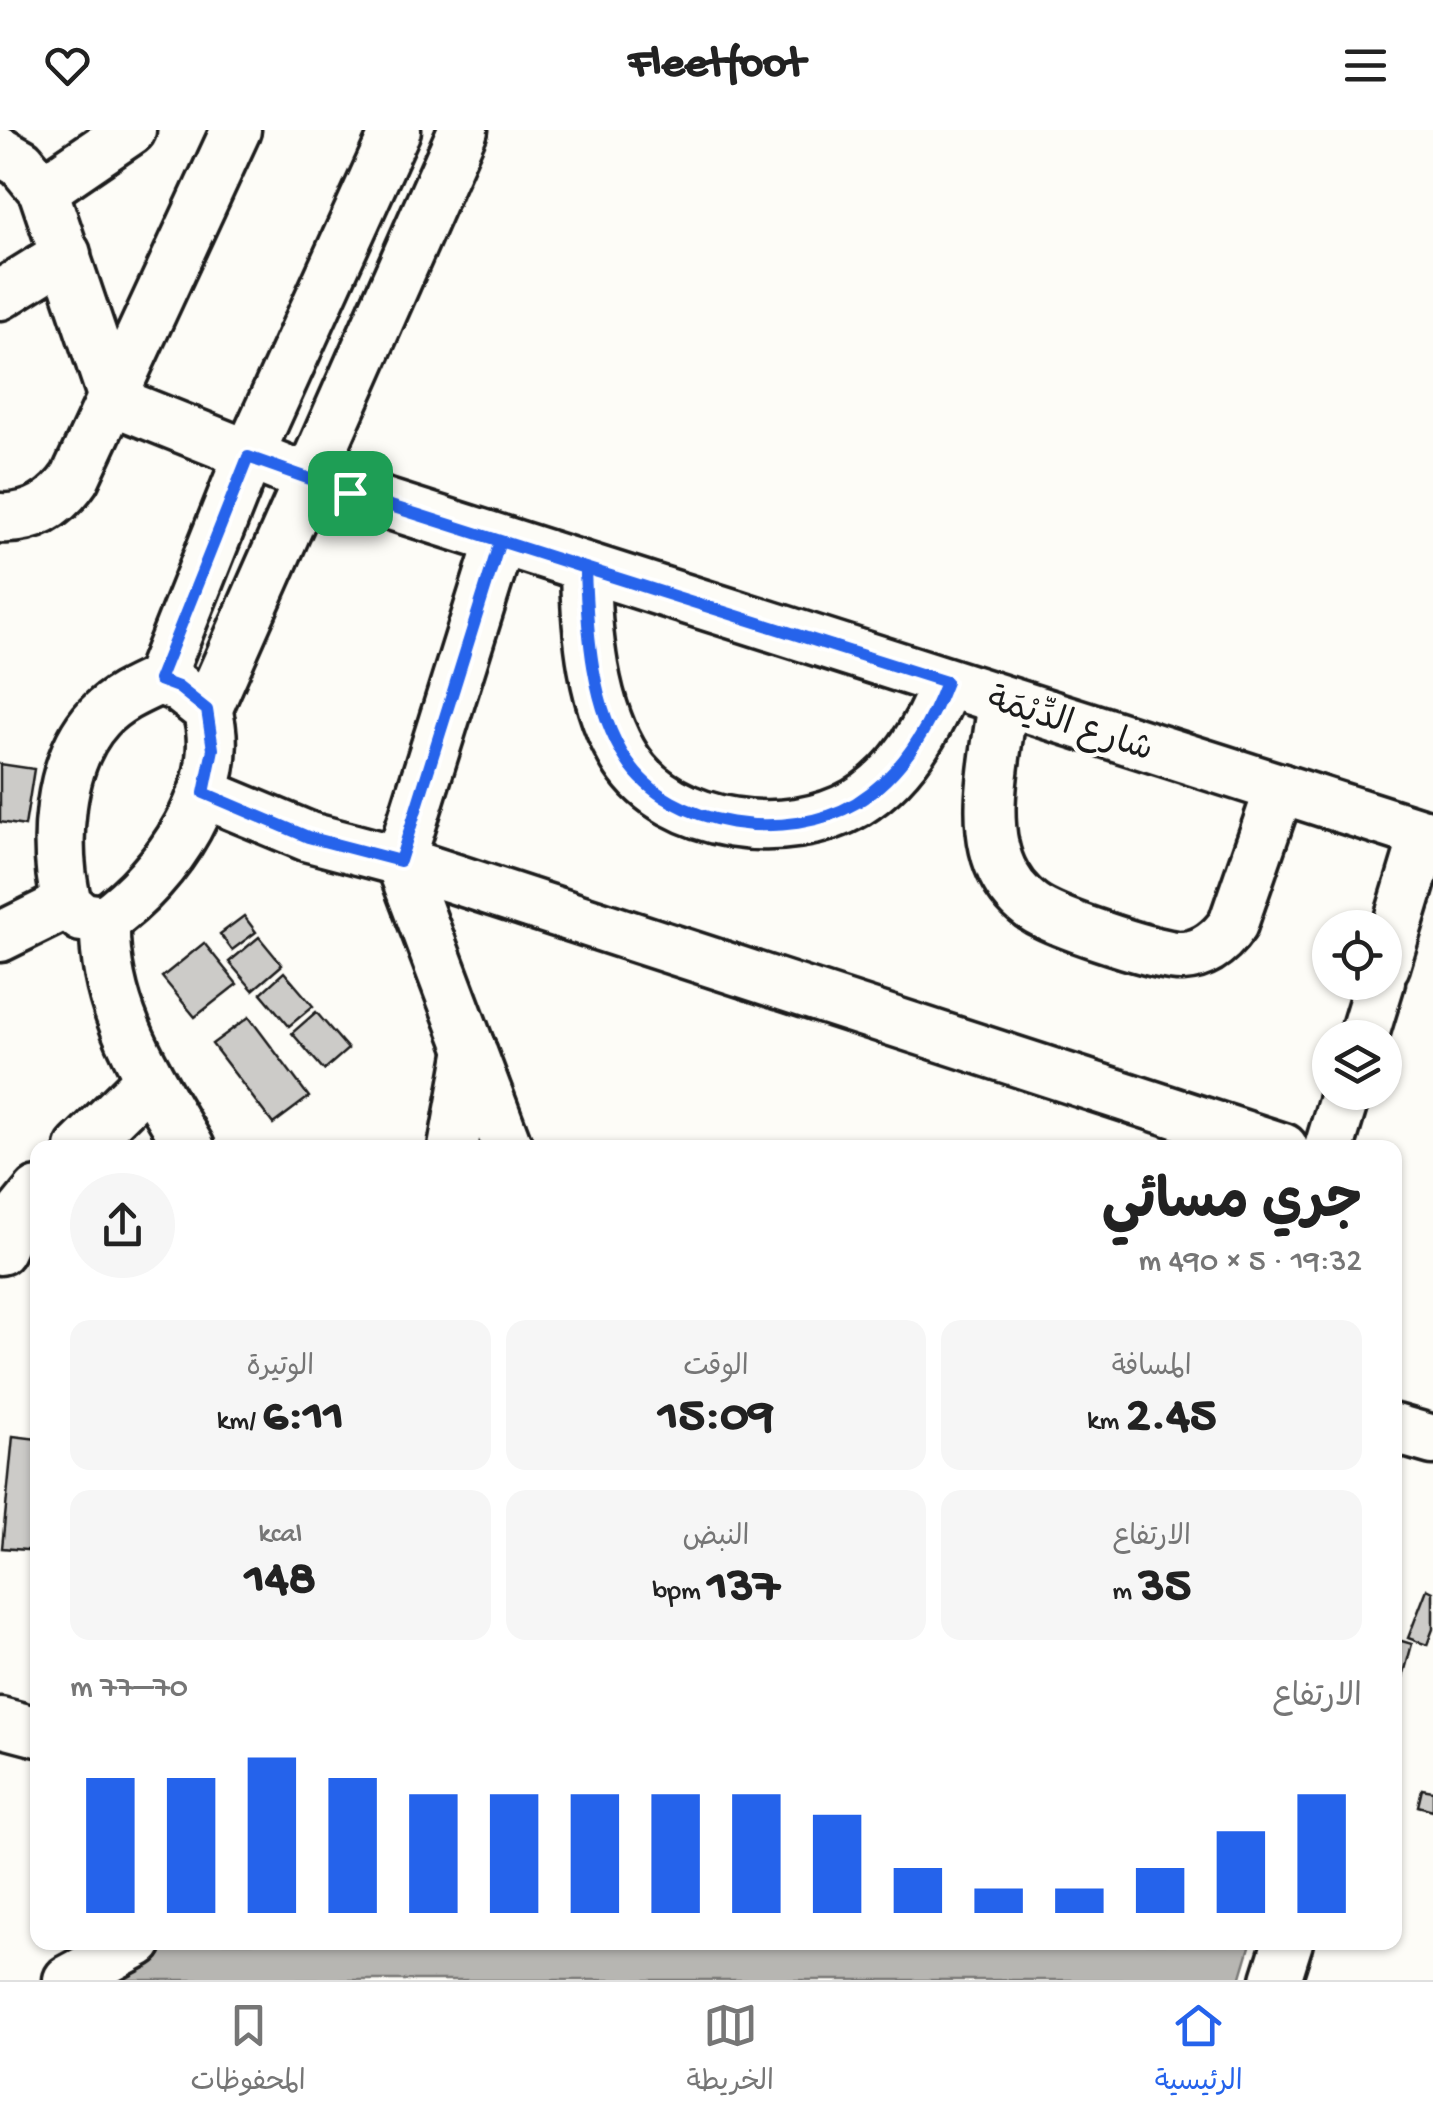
<!DOCTYPE html>
<html lang="ar">
<head>
<meta charset="utf-8">
<style>
	body { margin:0; font-family:"Gochi Hand","Playpen Sans Arabic",sans-serif; background:#f6f6f6; color:#222; direction:rtl; height:100vh; display:flex; flex-direction:column; font-size:38px; white-space:nowrap }
	* { box-sizing:border-box; margin:0 }
	p { font-size:32px; color:#767676 }
	.icon { flex:none; width:55px; height:55px; fill:none; stroke:currentColor; stroke-width:2; stroke-linecap:round; stroke-linejoin:round }
	.map { position:relative; flex:1; overflow:hidden; direction:ltr }
	.drawer { position:absolute; left:30px; top:1010px; width:1372px; height:810px; display:flex; flex-direction:column; background:#fff; border-radius:20px; box-shadow:0 2px 8px #0004; direction:rtl }
	.drawer>* { flex:none }
	.buttons { position:absolute; left:1312px; top:780px; display:grid; gap:20px }
	.buttons a { display:grid; place-items:center; width:90px; height:90px; border-radius:50%; background:#fff; box-shadow:0 2px 8px #0004; font-size:50px }
	.pin { position:absolute; display:grid; place-items:center; width:85px; height:85px; color:#fff; margin:-42px; border-radius:20px; box-shadow:0 5px 15px #0006 }
	.round { display:grid; place-items:center; flex:none; width:105px; height:105px; border-radius:52px; background:#f6f6f6 }
	.overview { display:flex; align-items:center; justify-content:space-between; height:170px; padding:0 40px }
	h1 { font-size:55px; font-weight:700; line-height:75px }
	.stats { display:grid; grid-template-columns:repeat(3,1fr); gap:15px; height:170px; padding:10px 40px }
	.stats div { display:grid; align-content:center; border-radius:20px; background:#f6f6f6; text-align:center }
	.stats b { font-size:50px; font-weight:700 }
	.stats small { font-size:28px; font-weight:400 }
	.stats p { font-size:28px }
	.chart { height:280px; padding:20px 40px }
	.chart p { display:flex; justify-content:space-between }
	.chart svg { width:100%; height:180px; margin-top:10px; stroke:#2563eb; stroke-width:6 }
	header { display:flex; justify-content:space-between; align-items:center; height:130px; padding:0 40px; background:#fff; font-size:45px; font-weight:700 }
	.menu { display:flex; justify-content:space-around; align-items:center; height:140px; border-top:2px solid #e0e0e0; background:#fff; font-size:28px; color:#767676 }
	.menu a { display:grid; justify-items:center; gap:5px }
	.menu .on { color:#2563eb }
	.map>svg:first-child { display:block }
	.water { fill:#b7b6b2; stroke:#797876; stroke-width:2.5 }
	.building { fill:#cccbc8; stroke:#1c1c1c; stroke-width:2.5 }
	.lines { fill:none; stroke-linecap:round; stroke-linejoin:round }
	.minor-casing { stroke:#1c1c1c; stroke-width:55 }
	.minor { stroke:#fdfcf7; stroke-width:48 }
	.route-casing { stroke:#fff; stroke-width:20 }
	.route { stroke:#2563eb; stroke-width:12 }
	.labels { text-anchor:middle; stroke-width:9; stroke-linejoin:round; paint-order:stroke }
	.street-label { font-size:35px; fill:#1c1c1c; stroke:#fdfcf7 }
</style>
</head>
<body>
<header><svg class="icon" aria-label="menu" viewBox="0 0 24 24"><path d="M4 6h16M4 12h16M4 18h16"/></svg>Fleetfoot<svg class="icon" aria-label="heart" viewBox="0 0 24 24"><path d="M12 20l-8-8c-3-5 5-10 8-4 3-6 11-1 8 4z"/></svg></header>
<div class="map">
<svg width="1433" height="1850" viewBox="0 0 1433 1850">
	<rect width="100%" height="100%" fill="#fdfcf7"/>
	<filter id="ink" filterUnits="userSpaceOnUse"><feTurbulence type="fractalNoise" baseFrequency=".01" numOctaves="2"/><feDisplacementMap in="SourceGraphic" scale="20" xChannelSelector="R" yChannelSelector="G"/><feConvolveMatrix kernelMatrix="1 2 1 2 8 2 1 2 1" color-interpolation-filters="sRGB"/></filter>
	<g filter="url(#ink)">
		<polygon class="water" points="174,1812 1251,1813 1240,1850 123,1850"/>
		<g class="building">
			<polygon points="0,634 34,639 25,696 0,692"/>
			<polygon points="244,786 256,802 232,820 220,804"/>
			<polygon points="259,807 282,835 253,860 229,832"/>
			<polygon points="204,813 237,854 195,887 162,847"/>
			<polygon points="284,842 313,876 289,896 261,863"/>
			<polygon points="316,882 348,919 324,940 292,903"/>
			<polygon points="249,887 309,967 273,994 212,914"/>
			<polygon points="13,1306 38,1309 38,1421 2,1418"/>
			<polygon points="1427,1459 1433,1462 1433,1499 1427,1515 1408,1508"/>
			<polygon points="1395,1509 1412,1514 1400,1558 1395,1556"/>
			<polygon points="1422,1659 1433,1661 1433,1680 1418,1676"/>
		</g>
		<g class="lines">
			<g class="minor-casing">
				<g id="minor">
					<polyline points="0,21 21,33 43,60 114,271 309,349 1433,707"/>
					<polyline points="43,60 131,0"/>
					<polyline points="0,165 66,124"/>
					<path d="M0 388C33 390 57 374 75 348L236 0"/>
					<polyline points="500,411 400,731 508,1018"/>
					<path d="M585 438C586 501 592 577 627 631 671 699 788 713 856 673 900 646 928 600 946 553"/>
					<path d="M159 550 178 557 207 580C230 656 166 747 105 790L82 787 67 774C53 717 57 632 99 587 116 569 137 560 159 550Z"/>
					<polyline points="159,550 248,327 396,0"/>
					<path d="M1003 571C997 623 977 697 1005 746 1013 761 1028 776 1043 783 1066 795 1160 828 1183 826 1205 825 1221 811 1233 794L1280 658"/>
					<polyline points="207,580 463,0"/>
					<polyline points="203,663 309,707 400,731 1283,1018"/>
					<path d="M105 790C102 878 147 944 190 1018"/>
					<polyline points="0,807 67,774"/>
					<polyline points="1385,836 1425,704"/>
					<polyline points="1363,908 1380,852"/>
					<polyline points="80,1018 149,950"/>
					<polyline points="453,1018 471,919"/>
					<polyline points="1329,1018 1346,962"/>
					<polyline points="0,1120 12,1094 38,1062"/>
					<polyline points="1395,1299 1433,1310"/>
					<polyline points="0,1592 38,1602"/>
					<polyline points="68,1850 138,1812"/>
					<polyline points="1276,1850 1288,1812"/>
				</g>
			</g>
			<use href="#minor" class="minor"/>
		</g>
	</g>
	<g class="lines" filter="url(#ink)">
		<g class="route-casing">
			<path id="route" d="M350 363 248 327 159 550 178 557 207 580 213 619 204 663 308 707 400 731 500 411 946 552C928 600 900 646 856 673 788 713 671 699 627 631 591 577 587 500 585 438 506 413 428 388 350 363"/>
		</g>
		<use href="#route" class="route"/>
	</g>
	<g class="labels">
		<g class="street-label">
			<text transform="translate(1071 592) rotate(18)" y="12">شارع الدِّيْمَة</text>
		</g>
	</g>
</svg>
<div class="buttons">
<a><svg class="icon" aria-label="locate" viewBox="0 0 24 24"><circle cx="12" cy="12" r="6"/><path d="M12 2v4M12 18v4M2 12h4M18 12h4"/></svg></a>
<a><svg class="icon" aria-label="layers" viewBox="0 0 24 24"><path d="M12 4l9 5-9 5-9-5zM3 14l9 5 9-5"/></svg></a>
</div>
<div class="pin" style="left:350px;top:363px;background:#1e9e55"><svg class="icon" aria-label="arrive" viewBox="0 0 24 24"><path d="M6 21V4h12l-3 4 3 4H6"/></svg></div>
<section class="drawer">
<div class="overview"><div><h1>جري مسائي</h1><p>19:32 · 5 × 490 m</p></div><a class="round"><svg class="icon" aria-label="share" viewBox="0 0 24 24"><path d="M12 15V3M7 8l5-5 5 5M5 13v7h14v-7"/></svg></a></div>
<div class="stats">
<div><p>المسافة</p><b>2.45<small> km</small></b></div>
<div><p>الوقت</p><b>15:09</b></div>
<div><p>الوتيرة</p><b>6:11<small> /km</small></b></div>
</div>
<div class="stats">
<div><p>الارتفاع</p><b>35<small> m</small></b></div>
<div><p>النبض</p><b>137<small> bpm</small></b></div>
<div><p>kcal</p><b>148</b></div>
</div>
<div class="chart"><p><span>الارتفاع</span>70–77 m</p>
<svg viewBox="0 0 160 44" preserveAspectRatio="none"><path d="M5 44V11M15 44V11M25 44V6M35 44V11M45 44V15M55 44V15M65 44V15M75 44V15M85 44V15M95 44V20M105 44V33M115 44V38M125 44V38M135 44V33M145 44V24M155 44V15"/></svg>
</div>
</section>
</div>
<nav class="menu">
<a class="on"><svg class="icon" aria-label="home" viewBox="0 0 24 24"><path d="M3 11l9-7 9 7M6 9v11h12V9"/></svg>الرئيسية</a>
<a><svg class="icon" aria-label="map" viewBox="0 0 24 24"><path d="M3 6l6-2 6 2 6-2v14l-6 2-6-2-6 2zM9 4v14M15 6v14"/></svg>الخريطة</a>
<a><svg class="icon" aria-label="saved" viewBox="0 0 24 24"><path d="M7 4h10v16l-5-4-5 4z"/></svg>المحفوظات</a>
</nav>
</body>
</html>
